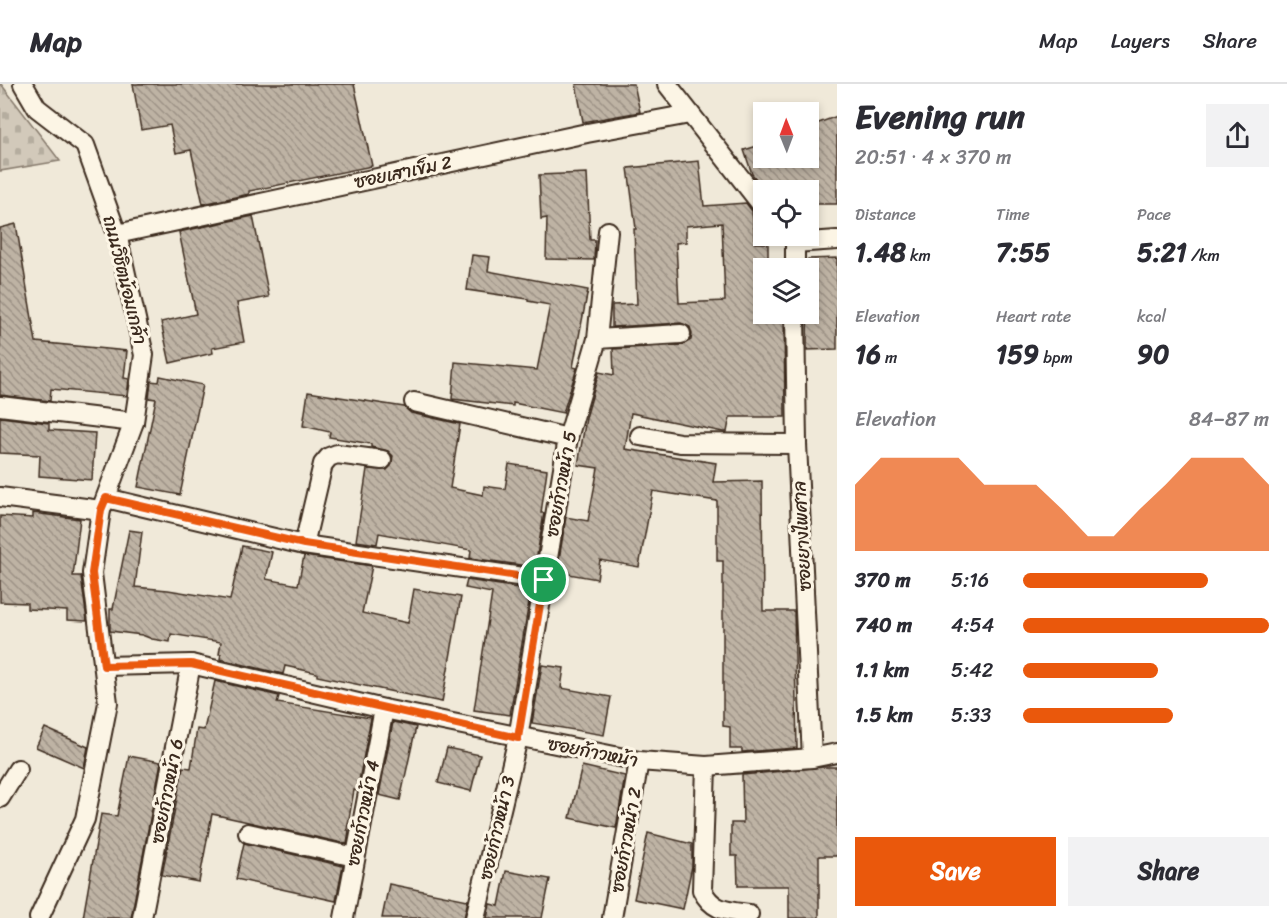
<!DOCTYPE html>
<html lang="en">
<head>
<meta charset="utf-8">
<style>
	body { margin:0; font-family:Sriracha,"Playpen Sans Thai",sans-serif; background:#f2f2f3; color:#2b2b33; height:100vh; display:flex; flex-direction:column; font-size:22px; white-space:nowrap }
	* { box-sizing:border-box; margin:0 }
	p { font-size:20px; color:#7c7c81 }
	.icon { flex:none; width:33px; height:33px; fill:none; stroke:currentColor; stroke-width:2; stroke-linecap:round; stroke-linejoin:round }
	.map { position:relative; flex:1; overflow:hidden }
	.panel { display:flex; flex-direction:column; background:#fff; width:450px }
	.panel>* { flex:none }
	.needle { width:39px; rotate:359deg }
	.tools { position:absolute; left:753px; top:18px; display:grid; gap:12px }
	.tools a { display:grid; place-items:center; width:66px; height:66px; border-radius:0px; background:#fff; box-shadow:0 3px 9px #0003; font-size:30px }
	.pin { position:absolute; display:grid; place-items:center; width:51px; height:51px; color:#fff; margin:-26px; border:3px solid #fff; border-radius:50%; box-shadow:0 2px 6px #0007 }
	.round { display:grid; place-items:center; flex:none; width:63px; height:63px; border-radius:0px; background:#f2f2f3 }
	.headline { display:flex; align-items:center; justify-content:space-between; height:102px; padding:0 18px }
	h1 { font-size:33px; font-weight:700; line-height:45px }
	.stats { display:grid; grid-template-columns:repeat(3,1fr); gap:9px; height:102px; padding:6px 18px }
	.stats div { display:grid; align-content:center }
	.stats b { font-size:26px; font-weight:700 }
	.stats small { font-size:16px; font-weight:400 }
	.stats p { font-size:16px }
	.chart { height:168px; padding:12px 18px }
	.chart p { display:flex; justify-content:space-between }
	.chart svg { width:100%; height:108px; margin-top:6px; fill:#ea580c; opacity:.7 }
	.cta { display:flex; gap:12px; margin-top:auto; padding:12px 18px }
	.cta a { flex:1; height:69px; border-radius:0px; background:#ea580c; color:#fff; font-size:24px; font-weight:700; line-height:69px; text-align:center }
	.cta a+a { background:#f2f2f3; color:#2b2b33 }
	ul { padding:0 18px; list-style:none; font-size:20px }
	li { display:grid; grid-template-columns:96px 72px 1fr; align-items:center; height:45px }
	li i { height:15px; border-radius:8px; background:#ea580c }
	header { display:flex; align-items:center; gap:36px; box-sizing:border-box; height:84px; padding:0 30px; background:#fff; border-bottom:2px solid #e1e1e2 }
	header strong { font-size:28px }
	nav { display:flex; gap:33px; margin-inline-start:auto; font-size:21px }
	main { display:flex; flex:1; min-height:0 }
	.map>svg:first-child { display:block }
	.cemetery { fill:url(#cemetery-stones); stroke:#867a6c; stroke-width:1.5 }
	.building { fill:url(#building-back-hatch); stroke:#3b2a1e; stroke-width:1.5; fill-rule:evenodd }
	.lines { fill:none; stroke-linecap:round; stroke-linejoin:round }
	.street-casing { stroke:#3b2a1e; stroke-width:22 }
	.street { stroke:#fcf5e5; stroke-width:18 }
	.route-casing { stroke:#fff; stroke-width:12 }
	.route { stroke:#ea580c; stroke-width:8 }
	.labels { text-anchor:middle; stroke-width:6; stroke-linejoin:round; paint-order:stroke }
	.street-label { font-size:18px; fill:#3b2a1e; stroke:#fcf5e5 }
</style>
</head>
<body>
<header>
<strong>Map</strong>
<nav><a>Map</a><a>Layers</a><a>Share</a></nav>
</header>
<main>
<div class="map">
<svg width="837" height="834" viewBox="0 0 837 834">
	<defs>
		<pattern id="cemetery-stones" width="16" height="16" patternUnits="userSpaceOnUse" patternTransform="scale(1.5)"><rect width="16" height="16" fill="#d2c9ba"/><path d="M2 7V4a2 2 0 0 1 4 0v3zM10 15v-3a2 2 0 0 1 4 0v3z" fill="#b5ad9f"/></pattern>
		<pattern id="building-back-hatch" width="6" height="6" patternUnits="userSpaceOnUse" patternTransform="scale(1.5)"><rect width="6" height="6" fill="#beb3a4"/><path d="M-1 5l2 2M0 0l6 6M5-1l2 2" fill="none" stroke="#9c9285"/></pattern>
	</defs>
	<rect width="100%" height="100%" fill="#f0e9d9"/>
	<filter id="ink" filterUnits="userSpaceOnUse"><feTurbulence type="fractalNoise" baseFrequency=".0167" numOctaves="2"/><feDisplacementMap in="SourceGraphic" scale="12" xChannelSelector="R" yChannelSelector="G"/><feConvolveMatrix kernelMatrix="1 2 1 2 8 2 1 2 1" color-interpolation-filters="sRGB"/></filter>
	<g filter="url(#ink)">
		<polygon class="cemetery" points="0,0 1,0 60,77 0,87"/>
		<g class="building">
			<polygon points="133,0 354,0 372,82 249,107 249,110 203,120 191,66 176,69 170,41 141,46"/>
			<polygon points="576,0 634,0 640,28 583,38"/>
			<polygon points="837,32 837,120 808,120 808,106 765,106 752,90 744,66 764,60 764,74 808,74 808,43"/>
			<path d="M699 77 704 122 746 119 752 127 755 159H768V184H764V230H784L785 333H730L727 348H723L631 329 625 365 716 379 713 398 762 397 763 527H794L797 664 742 668V665H730V643L723 642V477H717V417L653 407 639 483 600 476 597 495 557 488 566 433 588 437 598 384 578 381 586 334 599 288 614 291 613 265 682 261 691 256 692 250 690 243 681 239 612 243V221L637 220 634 145H636L628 84ZM722 139 725 217 679 219 676 159 686 158V142Z"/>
			<polygon points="587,89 590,156 595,156 594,176 546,175 547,134 541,135 539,91"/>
			<polygon points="253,132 269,213 237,219 244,258 212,264 213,269 170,279 161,238 196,230 179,148"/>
			<polygon points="16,140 36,258 127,267 124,294 129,295 127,312 51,305 50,317 0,311 0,144"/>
			<polygon points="472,171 490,173 488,187 588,206 573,283 577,284 563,329 513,319 513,322 452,315 455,278 537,286 550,221 528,217 528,215 467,206"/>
			<polygon points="837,174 837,265 807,266 808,175"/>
			<polygon points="160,292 203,301 180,411 138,403 156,315 149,314 151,297 159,298"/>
			<polygon points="308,308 404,323 411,329 460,340 450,404 483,411 484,402 505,405 509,380 547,386 541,429 544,429 535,483 470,474 471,466 379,449 377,460 356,457 367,385 387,386 391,382 393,372 388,367 371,363 371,360 329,353 330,348 303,342"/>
			<polygon points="0,333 49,339 49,346 95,349 92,396 39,392 40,371 0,369"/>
			<polygon points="33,429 80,435 73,492 81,492 87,537 67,536 67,527 27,525 27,519 0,518 0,432 33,434"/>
			<polygon points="129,446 142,448 135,503 168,506 230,516 242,462 272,468 266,495 298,501 304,472 372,482 362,529 408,539 414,505 461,513 442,618 317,592 317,589 285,582 283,590 220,575 221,570 219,570 221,558 171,550 170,558 152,555 142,551 110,547 110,525 113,525"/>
			<polygon points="467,496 531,506 510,631 474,626 492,509 465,504"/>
			<polygon points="542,581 564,584 561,604 611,613 604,651 532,639"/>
			<polygon points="215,597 279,612 277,619 371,634 357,707 354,706 347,746 349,746 347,760 212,730 199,798 162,791 183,683 191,684 197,645 204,646"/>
			<polygon points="393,638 416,643 400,716 379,711"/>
			<polygon points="45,644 88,663 84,684 36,663"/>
			<polygon points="447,664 480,671 471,707 438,699"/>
			<polygon points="129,672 161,678 131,834 83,834 101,730 117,732"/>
			<polygon points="582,682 625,692 616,744 570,734"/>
			<polygon points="823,683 837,683 837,772 819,772 819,834 789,834 789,802 738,802 737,772 731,772 731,739 743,739 742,691"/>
			<polygon points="648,749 692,760 692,782 683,825 634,815"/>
			<polygon points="244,759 343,782 336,817 236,795"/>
			<polygon points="506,787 550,795 542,834 487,834 490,820 499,822"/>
			<polygon points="389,800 468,816 464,834 382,834"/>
		</g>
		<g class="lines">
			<g class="street-casing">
				<g id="street">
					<polyline points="23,0 37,24 85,61 117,150 144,271 134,338 101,426 92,489 108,619 85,735 39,834"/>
					<polyline points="667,0 764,124"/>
					<polyline points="117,150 587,49 690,30"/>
					<polyline points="795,159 837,156"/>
					<polyline points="795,159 795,184"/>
					<polyline points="795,230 797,360 812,674"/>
					<polyline points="597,255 681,250"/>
					<polyline points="414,318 568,354"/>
					<polyline points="0,322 134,338"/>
					<polyline points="640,352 680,359 797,360"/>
					<polyline points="0,413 101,426"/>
					<polyline points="106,414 304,461 544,496"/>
					<polyline points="304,461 323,380 329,373 337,370 382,376"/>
					<polyline points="104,582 191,580 384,625 639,677 706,682 812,674 837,669"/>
					<path d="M706 682 702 806C712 827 727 827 749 830"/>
					<polyline points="0,714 18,685"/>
					<polyline points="248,749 355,773"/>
					<polyline points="142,834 191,580"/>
					<polyline points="344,834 384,625"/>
					<polyline points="475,834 518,654 568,354 597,255 608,147"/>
					<polyline points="612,834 639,677"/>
				</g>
			</g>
			<use href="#street" class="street"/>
		</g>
	</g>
	<g class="lines" filter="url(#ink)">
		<g class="route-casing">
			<polygon id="route" points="106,414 304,460 544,496 518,654 191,580 104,582 92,489 101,426"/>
		</g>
		<use href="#route" class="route"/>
	</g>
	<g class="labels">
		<g class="street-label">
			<text transform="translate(403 88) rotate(-12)" y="6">ซอยเสาเข็ม 2</text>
			<text transform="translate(125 196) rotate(76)" y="6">ถนนวิชิตน้อมเกล้า</text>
			<text transform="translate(561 400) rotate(-80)" y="6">ซอยก้าวหน้า 5</text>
			<text transform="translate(802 452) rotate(-93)" y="6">ซอยยางไพศาล</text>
			<text transform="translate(593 668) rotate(11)" y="6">ซอยก้าวหน้า</text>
			<text transform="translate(167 707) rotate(-79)" y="6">ซอยก้าวหน้า 6</text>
			<text transform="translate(363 729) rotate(-79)" y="6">ซอยก้าวหน้า 4</text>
			<text transform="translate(497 744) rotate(-77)" y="6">ซอยก้าวหน้า 3</text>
			<text transform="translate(626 756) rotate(-80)" y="6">ซอยก้าวหน้า 2</text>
		</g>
	</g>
</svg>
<div class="tools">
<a><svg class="needle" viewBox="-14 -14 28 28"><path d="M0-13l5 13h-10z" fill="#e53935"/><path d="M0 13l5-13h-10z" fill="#7c7c81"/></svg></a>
<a><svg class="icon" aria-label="locate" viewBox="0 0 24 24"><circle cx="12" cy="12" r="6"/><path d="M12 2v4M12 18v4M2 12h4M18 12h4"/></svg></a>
<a><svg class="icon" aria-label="layers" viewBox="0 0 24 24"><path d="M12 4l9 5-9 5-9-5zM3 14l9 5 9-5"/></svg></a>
</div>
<div class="pin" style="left:544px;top:496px;background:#1e9e55"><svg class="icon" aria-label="arrive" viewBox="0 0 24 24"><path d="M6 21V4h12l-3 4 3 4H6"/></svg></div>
</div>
<section class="panel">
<div class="headline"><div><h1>Evening run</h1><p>20:51 · 4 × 370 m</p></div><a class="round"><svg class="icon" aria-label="share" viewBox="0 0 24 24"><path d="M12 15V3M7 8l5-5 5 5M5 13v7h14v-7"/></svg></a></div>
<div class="stats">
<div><p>Distance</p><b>1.48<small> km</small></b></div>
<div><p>Time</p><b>7:55</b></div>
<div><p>Pace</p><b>5:21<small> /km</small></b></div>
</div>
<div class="stats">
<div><p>Elevation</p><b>16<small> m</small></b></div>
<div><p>Heart rate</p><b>159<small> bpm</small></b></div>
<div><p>kcal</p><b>90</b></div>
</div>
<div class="chart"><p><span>Elevation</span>84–87 m</p>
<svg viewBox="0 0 160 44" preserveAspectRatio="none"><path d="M0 44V17L10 6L20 6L30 6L40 6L50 17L60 17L70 17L80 27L90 38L100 38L110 27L120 17L130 6L140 6L150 6L160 17V44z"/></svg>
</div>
<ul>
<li><b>370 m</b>5:16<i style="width:75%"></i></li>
<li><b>740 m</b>4:54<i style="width:100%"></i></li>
<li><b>1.1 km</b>5:42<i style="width:55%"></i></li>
<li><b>1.5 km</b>5:33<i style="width:61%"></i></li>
</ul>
<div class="cta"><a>Save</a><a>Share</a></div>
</section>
</main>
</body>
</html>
